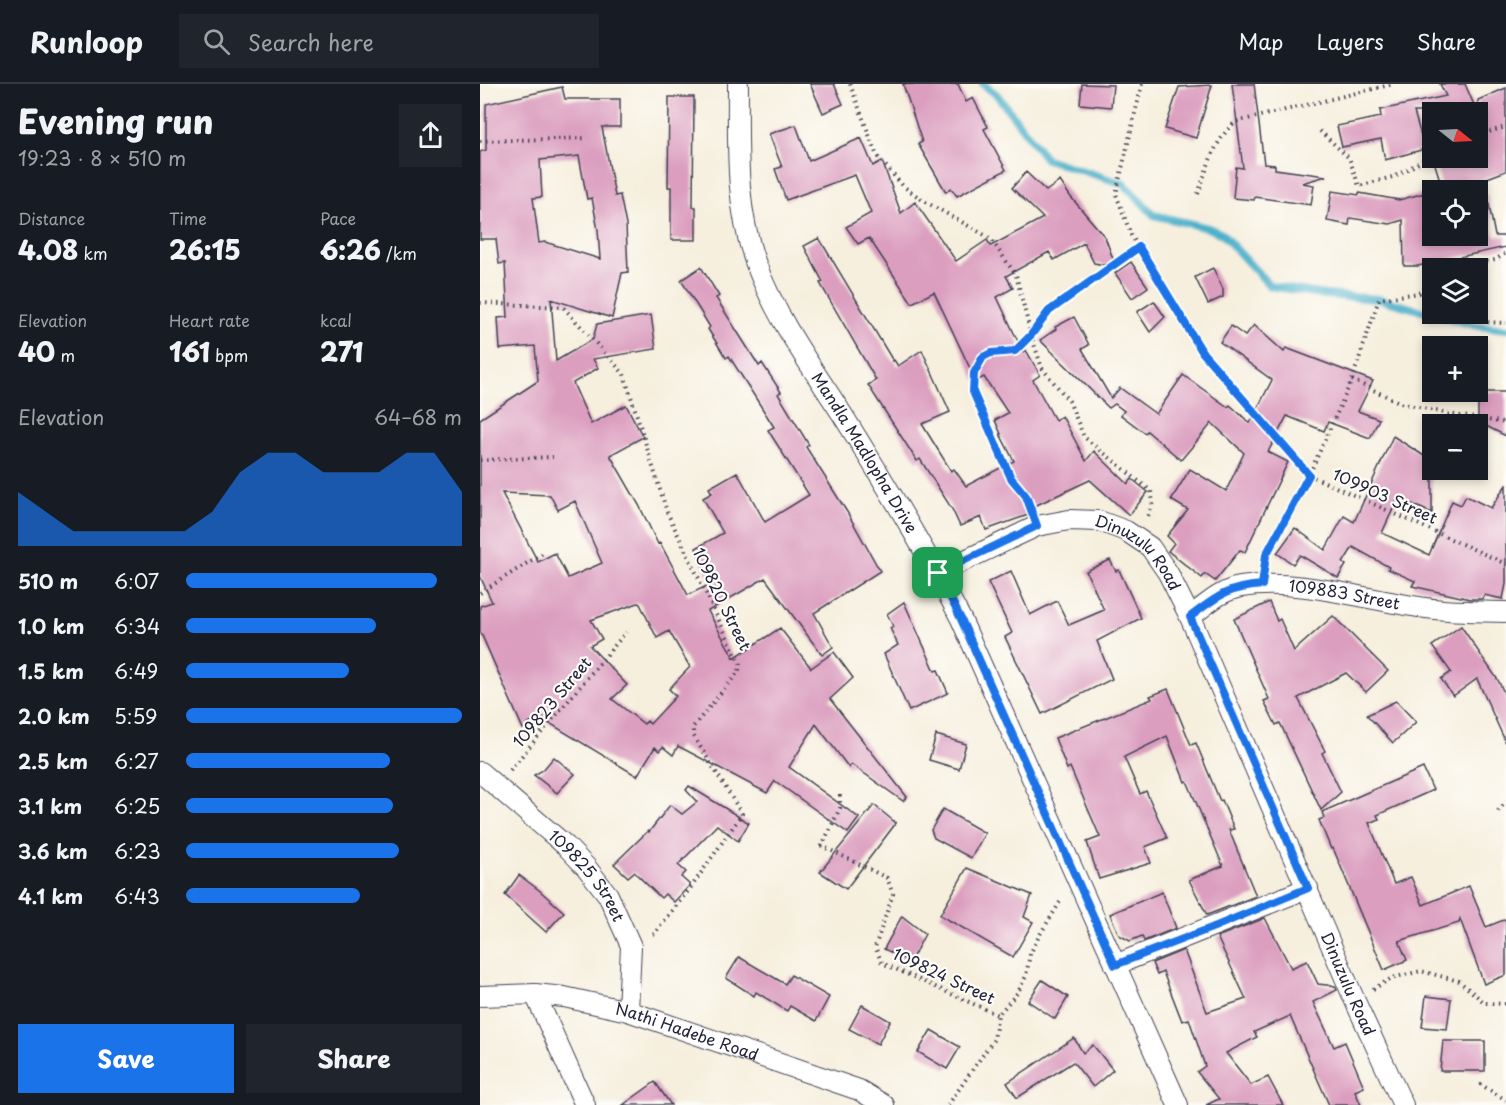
<!DOCTYPE html>
<html lang="en">
<head>
<meta charset="utf-8">
<style>
	body { margin:0; font-family:"Playpen Sans",sans-serif; background:#20242c; color:#f1f3f6; height:100vh; display:flex; flex-direction:column; font-size:22px; white-space:nowrap }
	* { box-sizing:border-box; margin:0 }
	p { font-size:20px; color:#9ea1a6 }
	.icon { flex:none; width:33px; height:33px; fill:none; stroke:currentColor; stroke-width:2; stroke-linecap:round; stroke-linejoin:round }
	.map { position:relative; flex:1; overflow:hidden }
	.drawer { display:flex; flex-direction:column; background:#171b24; width:480px }
	.drawer>* { flex:none }
	.needle { width:39px; rotate:108deg }
	.controls { position:absolute; left:942px; top:18px; display:grid; gap:12px }
	.controls a { display:grid; place-items:center; width:66px; height:66px; border-radius:0px; background:#171b24; box-shadow:0 3px 9px #0003; font-size:30px }
	.pin { position:absolute; display:grid; place-items:center; width:51px; height:51px; color:#fff; margin:-26px; border-radius:12px; box-shadow:0 3px 9px #0006 }
	.round { display:grid; place-items:center; flex:none; width:63px; height:63px; border-radius:0px; background:#20242c }
	.head { display:flex; align-items:center; justify-content:space-between; height:102px; padding:0 18px }
	h1 { font-size:33px; font-weight:800; line-height:45px }
	.stats { display:grid; grid-template-columns:repeat(3,1fr); gap:9px; height:102px; padding:6px 18px }
	.stats div { display:grid; align-content:center }
	.stats b { font-size:26px; font-weight:800 }
	.stats small { font-size:16px; font-weight:400 }
	.stats p { font-size:16px }
	.chart { height:168px; padding:12px 18px }
	.chart p { display:flex; justify-content:space-between }
	.chart svg { width:100%; height:108px; margin-top:6px; fill:#1a73e8; opacity:.7 }
	.cta { display:flex; gap:12px; margin-top:auto; padding:12px 18px }
	.cta a { flex:1; height:69px; border-radius:0px; background:#1a73e8; color:#fff; font-size:24px; font-weight:800; line-height:69px; text-align:center }
	.cta a+a { background:#20242c; color:#f1f3f6 }
	ul { padding:0 18px; list-style:none; font-size:20px }
	li { display:grid; grid-template-columns:96px 72px 1fr; align-items:center; height:45px }
	li i { height:15px; border-radius:8px; background:#1a73e8 }
	header { display:flex; align-items:center; gap:36px; box-sizing:border-box; height:84px; padding:0 30px; background:#171b24; border-bottom:2px solid #363941 }
	header strong { font-size:28px }
	nav { display:flex; gap:33px; margin-inline-start:auto; font-size:21px }
	.search { width:420px; height:54px; background:#20242c; display:flex; align-items:center; gap:15px; box-sizing:border-box; padding:0 21px; border-radius:0px; color:#9ea1a6; font-size:22px }
	main { display:flex; flex:1; min-height:0 }
	.map>svg:first-child { display:block }
	.lines { fill:none; stroke-linecap:round; stroke-linejoin:round }
	.stream { stroke:#4cb1cb; stroke-width:8 }
	.building { fill:#db9ebf; fill-rule:evenodd }
	.minor-casing { stroke:#424153; stroke-width:22 }
	.path { stroke:#424153; stroke-width:4; stroke-dasharray:1.5 4.5; stroke-linecap:butt }
	.minor { stroke:#fff; stroke-width:20 }
	.route-casing { stroke:#fff; stroke-width:12 }
	.route { stroke:#1a73e8; stroke-width:8 }
	.labels { text-anchor:middle; stroke-width:4.5; stroke-linejoin:round; paint-order:stroke }
	.street-label { font-size:16px; fill:#22223b; stroke:#fdfcf7 }
</style>
</head>
<body>
<header>
<strong>Runloop</strong>
<div class="search"><svg class="icon" aria-label="search" viewBox="0 0 24 24"><circle cx="10" cy="10" r="6"/><path d="M15 15l6 6"/></svg>Search here</div>
<nav><a>Map</a><a>Layers</a><a>Share</a></nav>
</header>
<main>
<section class="drawer">
<div class="head"><div><h1>Evening run</h1><p>19:23 · 8 × 510 m</p></div><a class="round"><svg class="icon" aria-label="share" viewBox="0 0 24 24"><path d="M12 15V3M7 8l5-5 5 5M5 13v7h14v-7"/></svg></a></div>
<div class="stats">
<div><p>Distance</p><b>4.08<small> km</small></b></div>
<div><p>Time</p><b>26:15</b></div>
<div><p>Pace</p><b>6:26<small> /km</small></b></div>
</div>
<div class="stats">
<div><p>Elevation</p><b>40<small> m</small></b></div>
<div><p>Heart rate</p><b>161<small> bpm</small></b></div>
<div><p>kcal</p><b>271</b></div>
</div>
<div class="chart"><p><span>Elevation</span>64–68 m</p>
<svg viewBox="0 0 160 44" preserveAspectRatio="none"><path d="M0 44V22L10 30L20 38L30 38L40 38L50 38L60 38L70 30L80 14L90 6L100 6L110 14L120 14L130 14L140 6L150 6L160 22V44z"/></svg>
</div>
<ul>
<li><b>510 m</b>6:07<i style="width:91%"></i></li>
<li><b>1.0 km</b>6:34<i style="width:69%"></i></li>
<li><b>1.5 km</b>6:49<i style="width:59%"></i></li>
<li><b>2.0 km</b>5:59<i style="width:100%"></i></li>
<li><b>2.5 km</b>6:27<i style="width:74%"></i></li>
<li><b>3.1 km</b>6:25<i style="width:75%"></i></li>
<li><b>3.6 km</b>6:23<i style="width:77%"></i></li>
<li><b>4.1 km</b>6:43<i style="width:63%"></i></li>
</ul>
<div class="cta"><a>Save</a><a>Share</a></div>
</section>
<div class="map">
<svg width="1026" height="1021" viewBox="0 0 1026 1021">
	<rect width="100%" height="100%" fill="#fdfcf7"/>
	<filter id="ink" filterUnits="userSpaceOnUse"><feTurbulence type="fractalNoise" baseFrequency=".0167" numOctaves="2"/><feDisplacementMap in="SourceGraphic" scale="12" xChannelSelector="R" yChannelSelector="G"/><feConvolveMatrix kernelMatrix="1 2 1 2 8 2 1 2 1" color-interpolation-filters="sRGB"/></filter>
	<filter id="wash" filterUnits="userSpaceOnUse"><feTurbulence type="fractalNoise" baseFrequency=".008" numOctaves="4" result="noise"/><feDisplacementMap in="SourceGraphic" scale="24" xChannelSelector="R" yChannelSelector="G"/><feGaussianBlur stdDeviation="1.35" result="paint"/><feColorMatrix in="noise" values="0 0 0 0 0 0 0 0 0 0 0 0 0 0 0 0 0 1.4 0 .05"/><feComposite in="paint" operator="in"/></filter>
	<g filter="url(#wash)">
		<rect width="100%" height="100%" fill="#f6efde"/>
		<g class="lines">
			<polyline class="stream" points="503,0 517,11 566,75 644,100 674,131 728,144 742,150 790,202 845,211 899,215 997,242 1026,245"/>
		</g>
		<g id="blocks">
			<g class="building">
				<polygon points="330,0 354,0 363,20 343,29"/>
				<polygon points="423,0 478,0 486,18 493,14 508,43 504,45 526,86 477,112 471,104 466,108 438,60 442,58"/>
				<polygon points="602,0 633,1 631,23 600,20"/>
				<polygon points="752,0 774,0 784,80 795,81 795,85 846,92 822,99 834,101 831,121 775,113 774,116 753,114 756,83 763,84"/>
				<polygon points="960,0 985,0 997,28 934,28 945,65 905,76 901,55 862,63 857,42 901,33 900,26 966,12"/>
				<polygon points="732,1 716,54 685,45 699,3"/>
				<path d="M82 3 85 15H140V43H122L135 112 140 111 146 141 148 188 142 189 132 234 71 215 76 277 113 255 117 240 171 231 176 265 113 275 118 284 93 299 111 340 146 321 163 353 130 371 159 421 178 460 180 459 208 511 231 500 216 464 243 449 223 414 232 409 229 404 257 388 285 438 329 411 288 346 294 343 249 272 246 274 228 245 230 243 201 196 221 183 239 212 236 214 279 282 282 279 301 308 298 310 329 361 326 363 367 428 400 487 334 529 353 563 342 571 285 494 228 527 254 574 300 544 331 584 354 568 373 594 350 615 427 713 423 717 371 680 369 684 336 640 309 683 379 734 368 749 295 697 287 709 198 662 193 671 183 663 179 667 175 663 157 692 66 637 60 630 43 645 0 547V522L12 518 0 492V335L58 297 55 262 20 265 18 234 28 233 25 179 19 180 16 155H0V68L6 66V20ZM99 72 107 115 112 114 118 146 120 175 65 158 59 159 53 114 62 113 60 76ZM22 409 70 411 78 426 95 417 122 479 88 494 75 469 58 478ZM158 519 160 520 177 554 189 547 210 583 189 605 196 612 170 640 167 637 164 640 132 615 147 601 110 562 122 555 111 536Z"/>
				<polygon points="1026,4 1026,87 997,98 999,106 963,106 953,74 998,74 998,16"/>
				<polygon points="189,13 214,13 213,123 216,123 216,156 191,156 191,103 188,103"/>
				<polygon points="316,41 329,77 381,54 393,82 402,77 421,129 435,118 476,177 507,156 511,162 563,134 532,104 546,88 566,107 580,97 590,112 625,153 636,183 614,179 604,159 574,176 569,168 526,192 533,204 517,213 543,268 546,266 560,291 553,296 575,336 582,332 606,377 614,367 648,400 652,395 668,408 649,431 610,396 546,426 548,431 506,446 501,433 480,442 472,425 440,375 437,377 388,301 396,296 340,199 343,198 324,162 339,154 413,277 414,276 418,282 442,266 470,328 442,340 471,387 474,385 486,402 534,377 520,350 521,350 515,336 528,329 504,293 496,297 454,208 432,219 389,154 378,160 366,143 391,129 375,91 306,116 295,85 302,83 289,50"/>
				<polygon points="852,107 879,111 879,109 919,116 952,107 952,152 998,152 998,111 1007,110 1015,152 1026,152 1026,163 938,182 924,182 923,136 910,140 870,134 869,141 847,137"/>
				<polygon points="651,178 668,203 652,214 635,189"/>
				<polygon points="733,184 743,205 743,213 728,220 715,193"/>
				<polygon points="674,217 685,233 670,248 657,228"/>
				<polygon points="594,233 609,261 602,265 631,314 640,304 676,330 703,291 748,323 750,321 770,339 792,296 740,258 751,242 765,252 774,241 804,268 806,264 893,297 878,327 899,335 890,354 848,338 844,347 807,332 788,368 808,378 765,468 760,466 735,497 725,490 722,494 688,467 694,459 687,452 708,426 691,416 710,385 746,407 764,369 732,339 701,376 667,347 665,349 641,331 644,327 635,320 629,324 560,256 576,245 575,243"/>
				<polygon points="998,308 1026,308 1026,352 998,338"/>
				<polygon points="913,352 952,377 952,429 918,414 902,449 949,471 972,417 981,421 986,412 1011,424 1026,401 1026,500 1023,515 1004,511 1002,515 990,515 932,502 935,497 908,485 909,483 873,463 863,479 866,481 858,494 820,471 813,480 797,469 815,444 845,466 864,432 874,438"/>
				<polygon points="630,476 636,487 639,486 661,534 617,557 632,595 562,630 525,553 532,549 508,498 531,487 550,531 577,517 589,541 624,526 606,487"/>
				<polygon points="424,518 455,587 458,586 468,609 429,627 404,570 418,561 410,544 413,542 407,530"/>
				<polygon points="789,518 797,537 800,535 814,567 853,532 908,587 886,608 866,589 818,614 845,667 842,669 861,708 841,726 800,639 796,641 784,617 789,615 754,535"/>
				<polygon points="981,542 1018,596 1026,613 1026,659 997,595 973,612 961,595 971,588 952,562"/>
				<polygon points="688,605 711,661 716,659 740,717 742,716 754,745 749,746 776,812 727,831 709,796 743,782 707,697 705,698 687,652 644,673 660,710 666,707 687,754 665,763 671,779 619,795 607,758 620,753 590,683 587,685 575,654 672,615 670,612"/>
				<polygon points="916,617 936,638 913,659 887,631"/>
				<polygon points="456,651 486,660 479,685 449,676"/>
				<polygon points="74,673 95,690 77,709 54,691 63,686"/>
				<polygon points="943,684 953,706 897,731 899,735 889,739 914,800 931,793 943,821 989,802 1006,843 1026,835 1026,891 1004,900 980,835 979,839 919,857 927,876 904,886 853,764 851,765 839,736 844,734 842,728"/>
				<polygon points="209,702 269,739 258,757 237,741 198,781 206,788 201,793 210,801 194,818 185,810 181,814 154,788 148,793 134,780 168,747 169,748 190,721 202,730 217,718 206,706"/>
				<polygon points="394,721 416,739 366,805 340,788"/>
				<polygon points="463,725 505,749 491,774 454,754 451,746"/>
				<polygon points="487,784 552,811 544,833 553,838 533,873 460,831"/>
				<polygon points="39,791 59,806 84,828 66,848 25,811"/>
				<polygon points="682,808 696,844 664,857 662,852 650,857 639,851 630,830"/>
				<polygon points="422,832 445,850 430,878 404,865"/>
				<polygon points="785,834 811,884 827,877 838,900 855,902 857,906 833,918 854,963 865,958 884,1003 875,1007 881,1021 849,1021 810,932 774,948 777,953 746,969 771,1001 788,993 803,1021 726,1021 739,1015 717,988 725,982 709,935 702,937 683,888 677,891 672,879 704,866 727,928 766,915 737,853"/>
				<polygon points="259,873 305,900 311,891 349,913 336,937 310,922 307,927 276,908 274,912 246,894"/>
				<polygon points="562,896 588,913 575,935 548,917"/>
				<polygon points="946,912 971,915 967,945 942,943"/>
				<polygon points="382,921 410,937 398,960 369,945"/>
				<polygon points="451,946 480,963 467,985 438,968"/>
				<polygon points="594,954 603,969 613,961 633,986 613,1003 593,978 537,1014 527,999"/>
				<polygon points="963,957 1005,957 1005,987 960,987"/>
				<polygon points="175,998 191,1021 143,1021"/>
			</g>
		</g>
	</g>
	<g filter="url(#ink)">
		<use href="#blocks" fill-opacity="0" stroke="#424153" stroke-width="1.5"/>
		<g class="lines">
			<g class="minor-casing">
				<g id="minor">
					<path id="s1" d="M258 0C258 60 255 123 276 180 296 234 331 282 362 330 404 397 445 465 481 535L698 1021"/>
					<path id="s2" d="M458 489 557 442 589 436 619 437 646 447 670 463 688 489 710 533 875 917 923 1021"/>
					<path id="s3" d="M710 533C726 521 741 506 761 503 817 494 883 515 939 523 967 528 997 527 1026 528"/>
					<path id="s4" d="M0 688 86 762 106 783 128 811 151 862 148 927"/>
					<polyline points="635,881 828,804"/>
					<polyline points="55,910 105,1021"/>
					<path id="s5" d="M0 912 55 910 84 913 148 927 379 1006 404 1021"/>
				</g>
			</g>
			<g class="path">
				<polyline points="370,0 397,72 423,102 444,117 510,154 536,191 551,251 562,284 589,317 604,353 671,407 673,418 667,435"/>
				<polyline points="662,0 636,110 651,151 723,269 829,391 1026,480"/>
				<polyline points="840,47 869,74 879,102 916,92 952,71"/>
				<polyline points="998,51 1026,43"/>
				<polyline points="0,57 108,54"/>
				<path d="M718 110C728 82 733 59 755 38L914 0"/>
				<polyline points="978,184 1015,176 1026,169"/>
				<polyline points="0,219 83,223 144,290 187,428 260,580 259,587 213,643 213,651 262,730 212,802 174,850 170,852"/>
				<polyline points="992,230 1005,238 1026,239"/>
				<polyline points="872,296 921,319 969,330 1026,339"/>
				<polyline points="0,376 73,373"/>
				<polyline points="550,423 546,412 530,394 493,308 494,289 503,273 511,269 535,267 551,251 569,227 659,163"/>
				<polyline points="784,480 786,471 829,391 872,296 899,215 939,209 952,198"/>
				<polyline points="0,509 63,469"/>
				<polyline points="30,686 146,548"/>
				<polyline points="360,711 360,724 342,762 407,794 413,810 395,863 402,879 518,931"/>
				<polyline points="1018,727 1026,718"/>
				<polyline points="893,905 912,894 941,887 979,897 1005,919 1026,920"/>
				<polyline points="1000,1000 1026,1016"/>
				<polyline points="468,1021 514,955 518,931 538,908 546,892 550,870 559,852 582,815"/>
			</g>
			<use href="#minor" class="minor"/>
		</g>
	</g>
	<g class="lines" filter="url(#ink)">
		<g class="route-casing">
			<path id="route" d="M659 163 723 269 829 391 786 471 782 501C746 504 738 512 710 533L828 804 734 843 635 881 481 535 458 489 557 442 546 412 531 394 493 308 494 289 503 273 511 269 535 267 551 251 569 227Z"/>
		</g>
		<use href="#route" class="route"/>
	</g>
	<g class="labels">
		<g class="street-label">
			<text dy="6" stroke="none"><textPath href="#s1" startOffset="400">Mandla Madlopha Drive</textPath></text>
			<text transform="translate(905 412) rotate(24)" y="6">109903 Street</text>
			<text dy="6" stroke="none"><textPath href="#s2" startOffset="224">Dinuzulu Road</textPath></text>
			<text dy="6" stroke="none"><textPath href="#s3" startOffset="164">109883 Street</textPath></text>
			<text transform="translate(242 515) rotate(64)" y="6">109820 Street</text>
			<text transform="translate(72 618) rotate(-50)" y="6">109823 Street</text>
			<text dy="6" stroke="none"><textPath href="#s4" startOffset="150">109825 Street</textPath></text>
			<text transform="translate(464 892) rotate(25)" y="6">109824 Street</text>
			<text dy="6" stroke="none"><textPath href="#s2" startOffset="710">Dinuzulu Road</textPath></text>
			<text dy="6" stroke="none"><textPath href="#s5" startOffset="212">Nathi Hadebe Road</textPath></text>
		</g>
	</g>
</svg>
<div class="controls">
<a><svg class="needle" viewBox="-14 -14 28 28"><path d="M0-13l5 13h-10z" fill="#e53935"/><path d="M0 13l5-13h-10z" fill="#9ea1a6"/></svg></a>
<a><svg class="icon" aria-label="locate" viewBox="0 0 24 24"><circle cx="12" cy="12" r="6"/><path d="M12 2v4M12 18v4M2 12h4M18 12h4"/></svg></a>
<a><svg class="icon" aria-label="layers" viewBox="0 0 24 24"><path d="M12 4l9 5-9 5-9-5zM3 14l9 5 9-5"/></svg></a>
<a>+</a>
<a>−</a>
</div>
<div class="pin" style="left:458px;top:489px;background:#1e9e55"><svg class="icon" aria-label="arrive" viewBox="0 0 24 24"><path d="M6 21V4h12l-3 4 3 4H6"/></svg></div>
</div>
</main>
</body>
</html>
